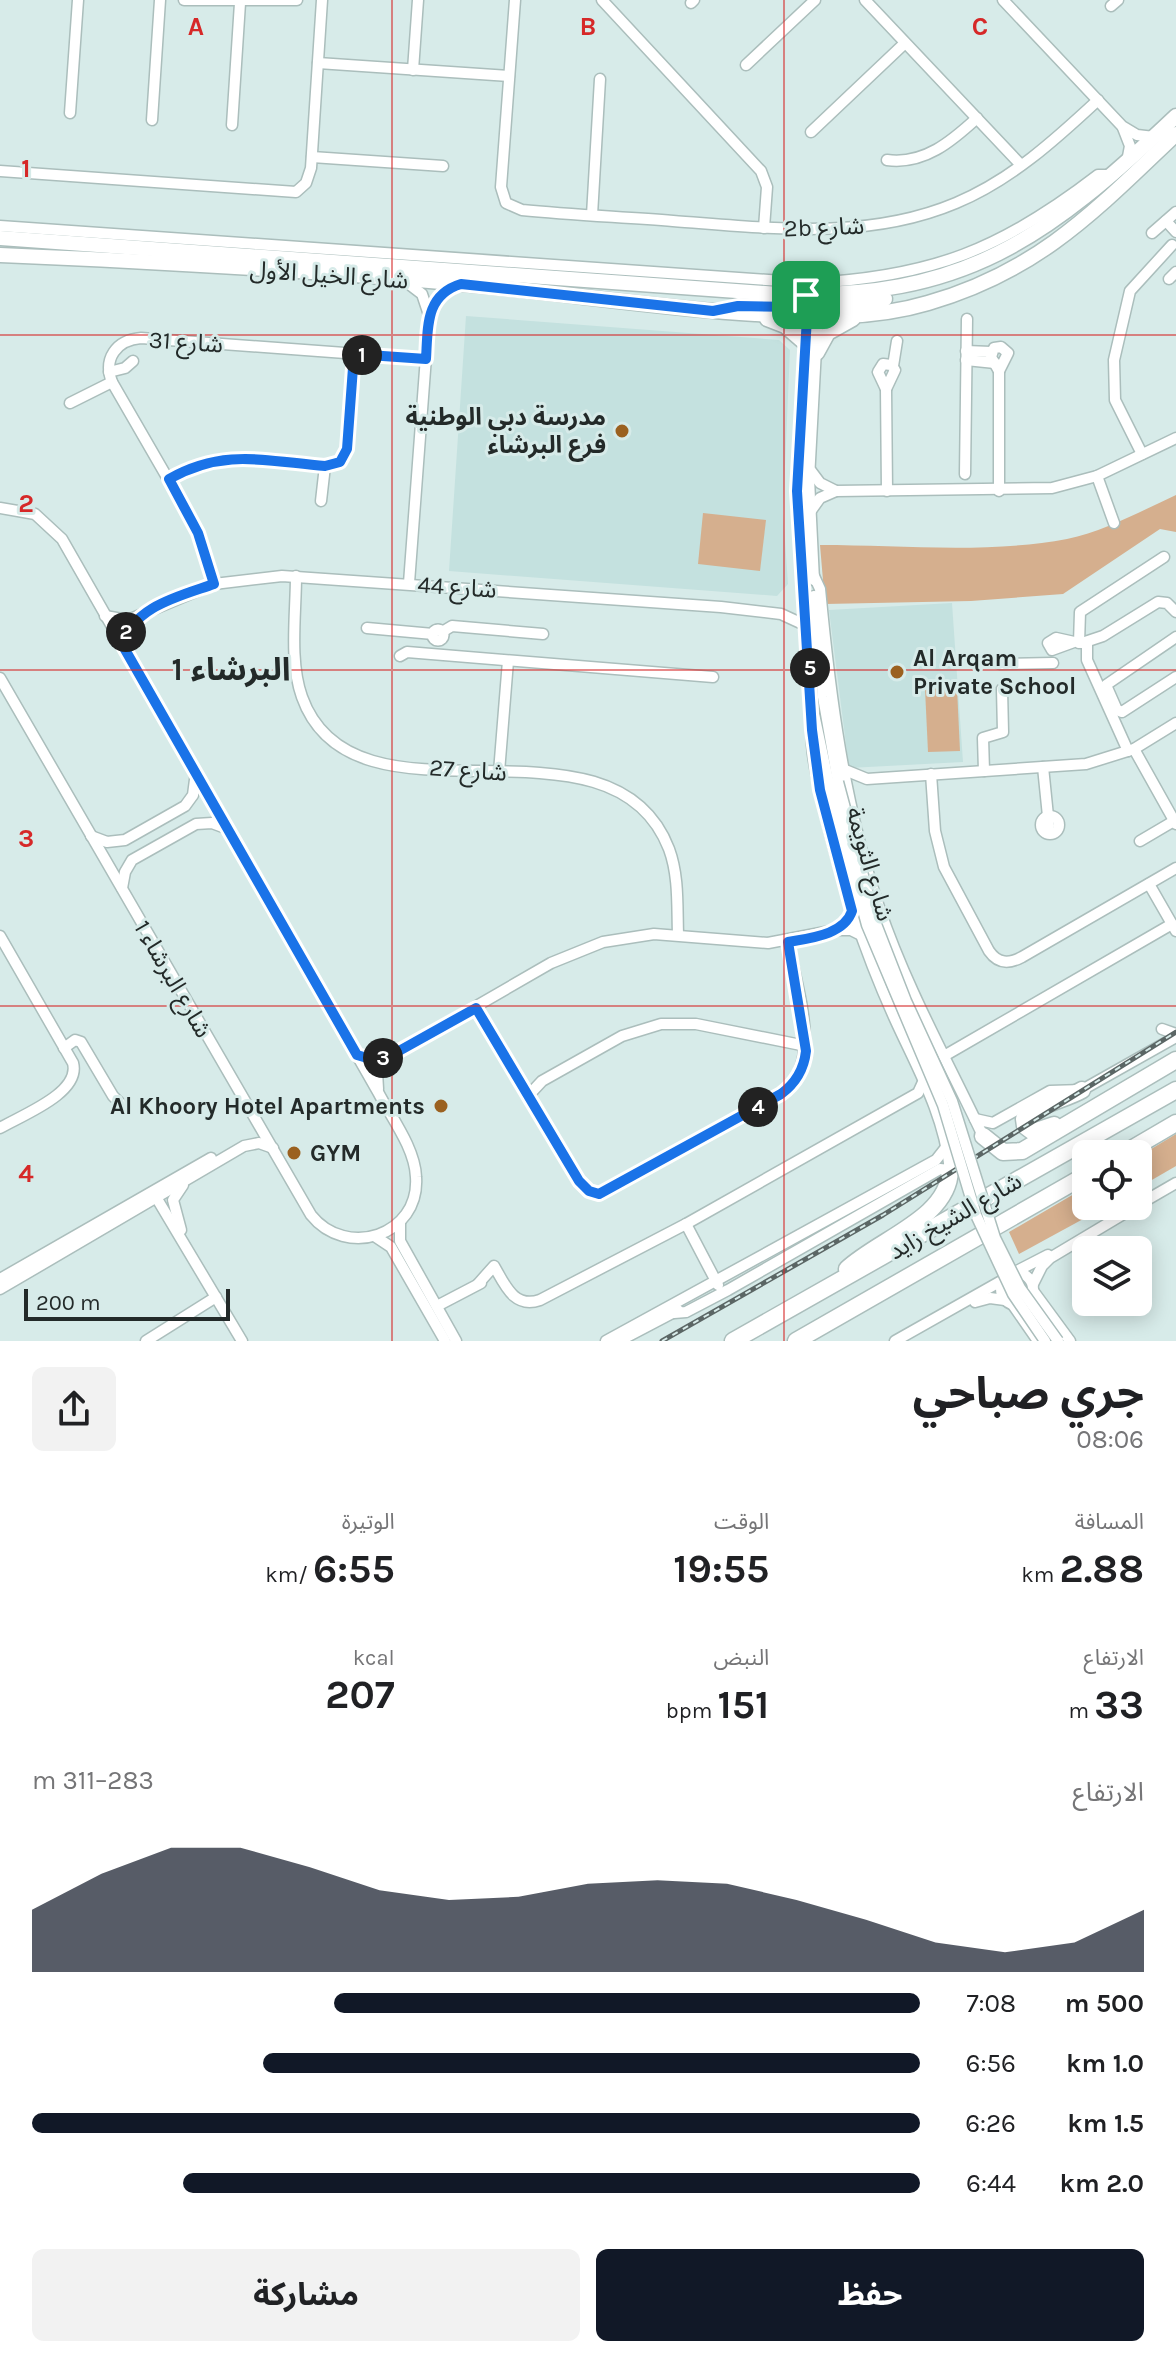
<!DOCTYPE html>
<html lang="ar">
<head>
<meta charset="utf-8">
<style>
	body { margin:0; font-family:Karla,"Noto Sans Arabic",sans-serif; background:#f2f2f2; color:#202124; direction:rtl; height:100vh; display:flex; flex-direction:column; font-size:30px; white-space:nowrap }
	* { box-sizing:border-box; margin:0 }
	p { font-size:26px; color:#757577 }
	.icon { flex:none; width:44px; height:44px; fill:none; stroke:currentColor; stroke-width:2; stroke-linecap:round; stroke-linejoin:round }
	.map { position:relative; height:1341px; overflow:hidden; direction:ltr }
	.drawer { display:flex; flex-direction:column; background:#fff; flex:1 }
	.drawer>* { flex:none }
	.buttons { position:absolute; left:1072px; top:1140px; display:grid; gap:16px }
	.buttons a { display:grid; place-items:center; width:80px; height:80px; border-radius:12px; background:#fff; box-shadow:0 4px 20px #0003; font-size:40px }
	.scale { position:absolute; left:24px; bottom:20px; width:206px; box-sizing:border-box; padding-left:8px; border:4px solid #232a29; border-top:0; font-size:22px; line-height:28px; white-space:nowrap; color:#232a29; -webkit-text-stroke:6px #d7ebe9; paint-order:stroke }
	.pin { position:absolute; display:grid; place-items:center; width:68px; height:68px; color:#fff; margin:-34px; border-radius:16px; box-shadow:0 4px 12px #0006 }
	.km { position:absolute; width:40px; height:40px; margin:-20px; border-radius:50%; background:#222; color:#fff; font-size:22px; line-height:40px; text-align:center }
	.round { display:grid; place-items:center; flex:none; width:84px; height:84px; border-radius:12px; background:#f2f2f2 }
	.overview { display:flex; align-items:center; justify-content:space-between; height:136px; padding:0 32px }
	h1 { font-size:44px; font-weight:700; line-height:60px }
	.figures { display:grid; grid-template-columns:repeat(3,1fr); gap:12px; height:136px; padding:8px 32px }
	.figures div { display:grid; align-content:center }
	.figures b { font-size:40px; font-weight:700 }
	.figures small { font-size:22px; font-weight:400 }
	.figures p { font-size:22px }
	.chart { height:224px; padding:16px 32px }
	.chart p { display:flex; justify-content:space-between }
	.chart svg { width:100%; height:144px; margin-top:8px; fill:#111827; opacity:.7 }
	.button { display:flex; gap:16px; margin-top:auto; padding:16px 32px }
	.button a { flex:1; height:92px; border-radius:12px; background:#111827; color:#fff; font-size:32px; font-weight:700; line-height:92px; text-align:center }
	.button a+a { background:#f2f2f2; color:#202124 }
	ul { padding:0 32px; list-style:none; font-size:26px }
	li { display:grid; grid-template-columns:128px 96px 1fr; align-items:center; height:60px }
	li i { height:20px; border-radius:10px; background:#111827 }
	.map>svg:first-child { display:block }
	.built { fill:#c4e1df }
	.green { fill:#d5af8e }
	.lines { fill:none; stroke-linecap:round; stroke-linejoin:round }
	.minor-casing { stroke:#abbebc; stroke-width:13 }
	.major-casing { stroke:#abbebc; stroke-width:17 }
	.highway-casing { stroke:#abbebc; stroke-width:19 }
	.minor { stroke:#fff; stroke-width:10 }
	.major { stroke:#fff; stroke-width:14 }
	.highway { stroke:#fff; stroke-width:16 }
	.rail-casing { stroke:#5b6665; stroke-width:5 }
	.rail { stroke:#d7ebe9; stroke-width:2; stroke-dasharray:6; stroke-linecap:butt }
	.minor-bridge-casing { stroke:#abbebc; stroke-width:13; stroke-linecap:butt }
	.minor-bridge { stroke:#fff; stroke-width:10 }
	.route-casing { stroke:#fff; stroke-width:16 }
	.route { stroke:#1a73e8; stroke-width:10 }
	.grid { fill:none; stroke:#d62828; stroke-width:2; stroke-opacity:0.55 }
	.poi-dot { fill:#9b6120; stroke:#d7ebe9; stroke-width:3 }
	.labels { text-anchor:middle; stroke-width:6; stroke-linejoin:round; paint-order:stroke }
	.street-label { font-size:24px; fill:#232a29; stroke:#d7ebe9 }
	.poi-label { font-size:24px; font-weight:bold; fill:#232a29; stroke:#d7ebe9; text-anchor:end }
	.district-label { font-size:32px; font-weight:bold; fill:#232a29; stroke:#d7ebe9 }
	.grid-label { font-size:26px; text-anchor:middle; font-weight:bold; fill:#d62828; stroke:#d7ebe9; stroke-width:6; stroke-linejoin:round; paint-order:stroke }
</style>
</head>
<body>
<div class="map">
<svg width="1176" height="1341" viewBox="0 0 1176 1341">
	<rect width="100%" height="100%" fill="#d7ebe9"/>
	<g class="built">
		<polygon points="466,316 779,340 790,350 783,512 788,584 777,596 449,571"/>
		<polygon points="952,603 963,762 849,768 829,610"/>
	</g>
	<g class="green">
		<path d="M1176 495V532L1160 529 1063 594 971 601 825 604 820 545C900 545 988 554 1067 539 1105 531 1141 511 1176 495Z"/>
		<polygon points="703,513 766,520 760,571 698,564"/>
		<polygon points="957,688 960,751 928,752 925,689"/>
		<polygon points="1176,1134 1176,1166 1138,1188 1138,1157"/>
		<polygon points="1086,1187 1086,1206 1107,1206 1019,1254 1009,1232"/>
	</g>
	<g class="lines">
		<g class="minor-casing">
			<g id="minor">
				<polyline points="184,0 297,0"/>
				<path d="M515 0 501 187 506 203 522 210C572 215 623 217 673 221 768 228 866 241 956 203 1011 180 1055 140 1098 100"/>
				<polyline points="602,0 761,171 767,187 764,228"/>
				<polyline points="865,0 1021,165"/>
				<polyline points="1003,0 1122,126 1137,135 1154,137"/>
				<polyline points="691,3 694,0"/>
				<polyline points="1111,6 1118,0"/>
				<polyline points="318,63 509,76"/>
				<polyline points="746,65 815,0"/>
				<polyline points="413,70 418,0"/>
				<polyline points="70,113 78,0"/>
				<polyline points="152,120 160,0"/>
				<polyline points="232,125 240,3"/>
				<polyline points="1123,128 1130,146 1127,162"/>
				<polyline points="811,132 905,43"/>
				<polyline points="312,157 443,166"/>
				<path d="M887 160C924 165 952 141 977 118"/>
				<polyline points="0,171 296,192 306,183 311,168 322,0"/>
				<polyline points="592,215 600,79"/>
				<polyline points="1166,221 1176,232"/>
				<path d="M0 226 810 283C932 277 1002 249 1098 175H1112"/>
				<polyline points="1152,233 1176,212"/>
				<polyline points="1169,279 1176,272"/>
				<polyline points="405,281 422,294 429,315"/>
				<polyline points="806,295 807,345 797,506 814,714 829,784"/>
				<polygon points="994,348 1001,347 1008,353 999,371 991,357"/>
				<polyline points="966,351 991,352"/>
				<polyline points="966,360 995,363"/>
				<polygon points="883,364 891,365 895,370 886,389 878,372"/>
				<polyline points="893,366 897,341"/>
				<polyline points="109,372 125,368 133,361"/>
				<polyline points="886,389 887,491"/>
				<polyline points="70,403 112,382"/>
				<polyline points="1142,454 1115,400 1114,360 1130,291 1172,245"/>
				<polyline points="811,471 820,483 836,491"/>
				<polyline points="965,474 967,319"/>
				<polyline points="1097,476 1114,523"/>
				<path d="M169 479C224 448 265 461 325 466L340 462 347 449 354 354"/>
				<polyline points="999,491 999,371"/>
				<polyline points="321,501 325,466"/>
				<path d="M0 508 35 514 62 539 378 1092C391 1117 415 1148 416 1177 420 1236 346 1259 311 1215L0 678"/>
				<polyline points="810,512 820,498 836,491 1052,488 1097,476 1176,438"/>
				<path d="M296 576C296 614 289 661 302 697 354 843 611 698 669 849 679 876 677 906 678 934"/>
				<path d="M814 576 820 589C830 696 844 805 879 907 906 987 947 1060 983 1136"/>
				<polyline points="814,580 809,479 818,312"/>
				<polyline points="409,583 429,317 441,295 459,285"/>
				<path d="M214 584 194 524 112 382C103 359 116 340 141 338L426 359"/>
				<polyline points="814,596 823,697 838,782"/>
				<polyline points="105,616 128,620 214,584 282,576 721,607 781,614 807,626"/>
				<polyline points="367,628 433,634"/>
				<circle cx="438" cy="635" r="5.5"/>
				<polyline points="442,632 452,626 543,634"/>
				<polyline points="1176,637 1106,685 1117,710 1122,712 1176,677"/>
				<polygon points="1056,638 1074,642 1052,650 1048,643"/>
				<polyline points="1087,642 1087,660 1128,751"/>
				<polyline points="1079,643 1080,612 1164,557"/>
				<polyline points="1082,643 1103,636 1158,602 1167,603 1176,612"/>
				<polyline points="123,646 126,631 137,618"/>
				<polyline points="400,656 407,652 713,677"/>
				<polyline points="1000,664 1053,663"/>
				<polyline points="1134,749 1176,824"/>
				<polyline points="1043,767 1049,826"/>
				<polyline points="845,770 867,779 1086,764 1134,749 1176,723"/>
				<polyline points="984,771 983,738 1003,732 1002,689"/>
				<polyline points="499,772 508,661"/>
				<path d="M931 774 935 831 944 867 989 951C998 964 1009 964 1022 957L1176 868"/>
				<circle cx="1050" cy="825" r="9"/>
				<polyline points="91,836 107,842 125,840 185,806 193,795 196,772"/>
				<polyline points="1140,841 1174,821"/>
				<polyline points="1149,884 1176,931"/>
				<polyline points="122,888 125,872 132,860 196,824 212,823 228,829"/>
				<path d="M0 936 73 1063C81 1093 22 1115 0 1128"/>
				<path d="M476 1008 579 1181 589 1191 599 1194 781 1094C825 1063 796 987 788 942"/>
				<polyline points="1162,1029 1176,1034"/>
				<polyline points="64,1048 75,1040 81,1042 113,1096 125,1108"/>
				<polyline points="357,1055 374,1060 390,1056 551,963 603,942 654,934 768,943 836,930 851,930 861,935"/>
				<polyline points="944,1056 1172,924"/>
				<polyline points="378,1089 377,1072 388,1057"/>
				<polyline points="528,1096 542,1081 622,1036 661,1024 696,1024 806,1046"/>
				<polyline points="975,1119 993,1123 1050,1091 1082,1090 1176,1037"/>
				<polyline points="153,1192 242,1341"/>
				<polyline points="1138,1205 1176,1183"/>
				<polyline points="400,1222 400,1241 456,1341"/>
				<polyline points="686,1224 718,1285"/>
				<polyline points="181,1230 173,1200 183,1185"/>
				<polyline points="376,1237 391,1247 445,1341"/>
				<polyline points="1015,1272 1048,1255"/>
				<circle cx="1017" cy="1289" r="16"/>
				<polyline points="0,1279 211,1158"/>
				<path d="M478 1284 494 1266C505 1285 514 1309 540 1300L686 1224 918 1093 924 1080"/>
				<polyline points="1033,1284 1042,1266 1050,1258 1137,1206"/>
				<polyline points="0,1289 244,1146 259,1143 273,1148"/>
				<polyline points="1034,1292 1070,1341"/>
				<polyline points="975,1302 990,1298 1005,1300"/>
				<polyline points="1013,1305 1038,1341"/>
				<polyline points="437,1306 481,1283"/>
				<path d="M674 1313 686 1312 728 1290 940 1169 950 1170C944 1113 917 1068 894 1017 863 948 840 877 823 804 817 777 807 741 814 714"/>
				<polyline points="621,1340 678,1310"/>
				<polyline points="146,1341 216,1297"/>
				<polyline points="606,1341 936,1160 947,1146"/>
				<polyline points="895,1341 1003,1280"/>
			</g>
		</g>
		<g class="major-casing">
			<g id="major">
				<path d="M0 238 778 294C964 300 1046 239 1176 116"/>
				<path d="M0 255C165 262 331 271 496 287 583 296 668 309 755 314 814 317 871 320 928 303 1039 271 1095 211 1176 134"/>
				<polyline points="809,313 815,308 885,299"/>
				<polyline points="767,319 785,326 807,345"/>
				<polyline points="817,353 828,333 853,319"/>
			</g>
		</g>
		<g class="highway-casing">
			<g id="highway">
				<path d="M1054 1125 1033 1132 1025 1126 1024 1119C1030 1107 1067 1099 1082 1090"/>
				<polyline points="983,1136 1003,1152 1022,1151 1176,1060"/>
				<polyline points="1123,1154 1176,1123"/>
				<path d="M847 1269C879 1239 949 1218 950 1170"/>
				<polyline points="733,1341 1176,1090"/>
				<polyline points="796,1341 1086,1175"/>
			</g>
		</g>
		<use href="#minor" class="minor"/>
		<use href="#major" class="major"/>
		<use href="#highway" class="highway"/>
		<g class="rail-casing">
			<polyline id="rail" points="662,1341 883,1215 1176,1032"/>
		</g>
		<use href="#rail" class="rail"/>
		<g class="minor-bridge-casing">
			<g id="minor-bridge">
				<polyline points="838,782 876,924 906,1001 952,1101 995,1238 1020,1288 1058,1341"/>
				<polyline points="829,784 867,925 943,1105 976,1215 1013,1294 1045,1341"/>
			</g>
		</g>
		<use href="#minor-bridge" class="minor-bridge"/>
	</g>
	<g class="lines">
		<g class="route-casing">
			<path id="route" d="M461 284 713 311 738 306 800 307 806 305V295L817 294V308L807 317 797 491 812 730 820 790 852 911C844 935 810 938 788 942L806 1051C804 1069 796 1083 781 1094L599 1194 589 1191 579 1181 476 1008 390 1056 374 1060 357 1055 123 646C131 607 180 596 214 584L198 533 169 479C224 448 265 461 325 466L340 462 347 449 354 354 426 359C428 327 425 295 461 284Z"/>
		</g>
		<use href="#route" class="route"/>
	</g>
	<path class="grid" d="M392 0V1341M784 0V1341M0 335H1176M0 670H1176M0 1006H1176"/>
	<g class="poi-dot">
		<circle cx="622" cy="431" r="8"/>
		<circle cx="897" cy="672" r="8"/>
		<circle cx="441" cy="1106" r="8"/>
		<circle cx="294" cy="1153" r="8"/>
	</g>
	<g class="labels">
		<g class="street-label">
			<text transform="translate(824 227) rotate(-2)" y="8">2b شارع</text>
			<text transform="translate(329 275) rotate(4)" y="8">شارع الخيل الأول</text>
			<text transform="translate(186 342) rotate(4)" y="8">شارع 31</text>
			<text transform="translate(457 587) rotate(4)" y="8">شارع 44</text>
			<text transform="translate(468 770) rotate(4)" y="8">شارع 27</text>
			<text transform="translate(870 864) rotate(74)" y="8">شارع الثويمة</text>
			<text transform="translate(173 979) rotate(60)" y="8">شارع البرشاء 1</text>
			<text transform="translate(955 1216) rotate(-30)" y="8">شارع الشيخ زايد</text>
		</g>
		<g class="poi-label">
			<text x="606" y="425">مدرسة دبي الوطنية<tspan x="606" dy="28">فرع البرشاء</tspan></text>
			<text x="913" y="666" text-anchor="start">Al Arqam<tspan x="913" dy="28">Private School</tspan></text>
			<text x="425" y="1114">Al Khoory Hotel Apartments</text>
			<text x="310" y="1161" text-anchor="start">GYM</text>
		</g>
		<g class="district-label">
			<text x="231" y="680">البرشاء 1</text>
		</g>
	</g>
	<g class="grid-label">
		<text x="196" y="35">A</text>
		<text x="588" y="35">B</text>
		<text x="980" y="35">C</text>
		<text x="26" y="177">1</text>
		<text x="26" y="512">2</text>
		<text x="26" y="847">3</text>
		<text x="26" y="1182">4</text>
	</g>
</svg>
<div class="buttons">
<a><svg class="icon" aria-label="locate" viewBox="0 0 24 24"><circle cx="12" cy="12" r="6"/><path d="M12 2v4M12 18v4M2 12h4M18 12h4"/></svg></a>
<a><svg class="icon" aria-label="layers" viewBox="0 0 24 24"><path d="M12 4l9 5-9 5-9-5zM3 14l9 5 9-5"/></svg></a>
</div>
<div class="scale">200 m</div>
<div class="pin" style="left:806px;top:295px;background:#1e9e55"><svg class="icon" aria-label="arrive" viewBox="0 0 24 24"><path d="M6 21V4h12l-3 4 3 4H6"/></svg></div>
<b class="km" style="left:362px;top:355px">1</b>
<b class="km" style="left:126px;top:632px">2</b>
<b class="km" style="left:383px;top:1058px">3</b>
<b class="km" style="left:758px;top:1107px">4</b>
<b class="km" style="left:810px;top:668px">5</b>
</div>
<section class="drawer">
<div class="overview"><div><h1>جري صباحي</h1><p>08:06</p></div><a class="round"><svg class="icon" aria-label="share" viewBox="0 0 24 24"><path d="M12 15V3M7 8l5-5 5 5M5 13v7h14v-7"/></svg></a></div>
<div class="figures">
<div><p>المسافة</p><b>2.88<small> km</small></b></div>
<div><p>الوقت</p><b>19:55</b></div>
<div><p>الوتيرة</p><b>6:55<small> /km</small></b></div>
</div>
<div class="figures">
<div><p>الارتفاع</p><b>33<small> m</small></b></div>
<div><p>النبض</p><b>151<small> bpm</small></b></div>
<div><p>kcal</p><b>207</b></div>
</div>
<div class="chart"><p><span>الارتفاع</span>283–311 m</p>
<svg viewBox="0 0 160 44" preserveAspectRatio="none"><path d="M0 44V25L10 14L20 6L30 6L40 12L50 19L60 22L70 21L80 17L90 16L100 17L110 22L120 28L130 35L140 38L150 35L160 25V44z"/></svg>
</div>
<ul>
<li><b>500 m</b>7:08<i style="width:66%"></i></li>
<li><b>1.0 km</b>6:56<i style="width:74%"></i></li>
<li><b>1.5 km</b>6:26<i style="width:100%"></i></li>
<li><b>2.0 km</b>6:44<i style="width:83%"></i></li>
</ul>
<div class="button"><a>حفظ</a><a>مشاركة</a></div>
</section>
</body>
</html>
